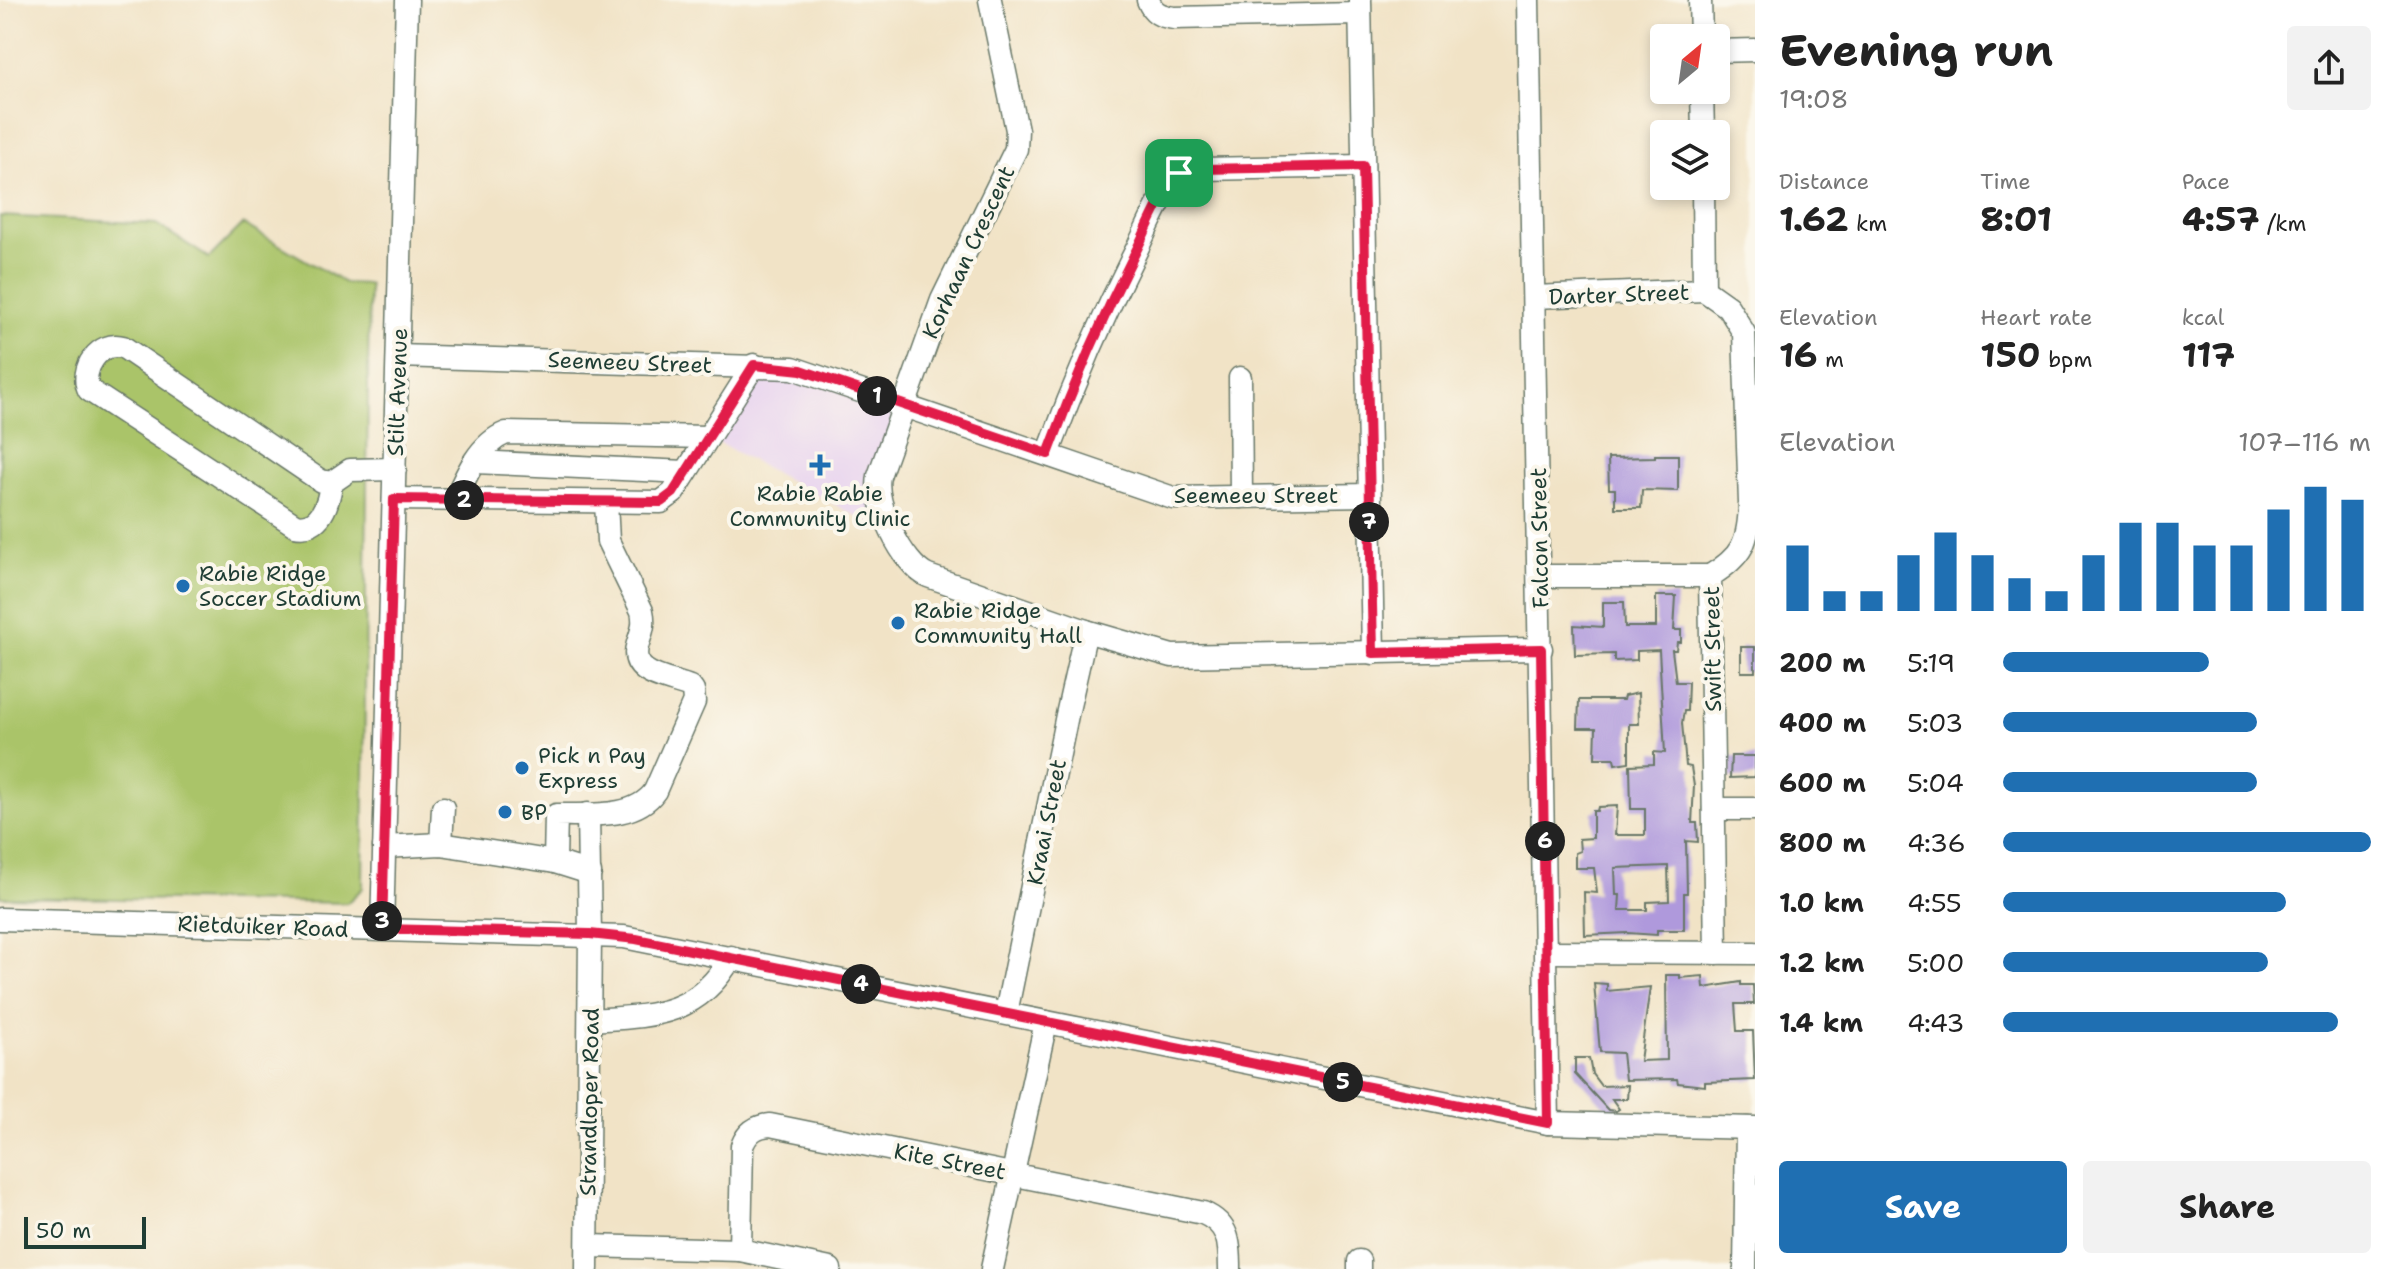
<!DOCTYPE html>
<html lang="en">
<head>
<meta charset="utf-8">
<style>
	body { margin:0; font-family:"Shantell Sans",sans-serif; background:#f2f2f2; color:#222; height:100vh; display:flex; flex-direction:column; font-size:30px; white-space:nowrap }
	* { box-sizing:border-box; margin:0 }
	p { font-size:26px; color:#767676 }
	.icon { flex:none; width:44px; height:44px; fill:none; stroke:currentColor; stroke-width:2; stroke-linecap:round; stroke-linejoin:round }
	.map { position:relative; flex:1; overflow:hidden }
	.sheet { display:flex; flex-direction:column; background:#fff; width:640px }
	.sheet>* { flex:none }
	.needle { width:52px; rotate:29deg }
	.controls { position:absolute; left:1650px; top:24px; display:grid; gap:16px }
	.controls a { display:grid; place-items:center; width:80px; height:80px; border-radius:8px; background:#fff; box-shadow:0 4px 12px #0003; font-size:40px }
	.scale { position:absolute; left:24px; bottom:20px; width:122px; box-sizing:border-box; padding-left:8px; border:4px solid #1f3d34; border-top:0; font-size:22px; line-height:28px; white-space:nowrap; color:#1f3d34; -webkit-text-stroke:6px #fbf7ec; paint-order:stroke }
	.pin { position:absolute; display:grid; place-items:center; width:68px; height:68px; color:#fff; margin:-34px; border-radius:16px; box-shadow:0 4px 12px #0006 }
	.km { position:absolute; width:40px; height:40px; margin:-20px; border-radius:50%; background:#222; color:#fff; font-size:22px; line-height:40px; text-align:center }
	.round { display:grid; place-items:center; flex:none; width:84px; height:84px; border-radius:8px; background:#f2f2f2 }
	.headline { display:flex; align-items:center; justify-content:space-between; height:136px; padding:0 24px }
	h1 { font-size:44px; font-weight:700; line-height:60px }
	.stats { display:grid; grid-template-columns:repeat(3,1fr); gap:12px; height:136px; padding:8px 24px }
	.stats div { display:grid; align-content:center }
	.stats b { font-size:34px; font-weight:700 }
	.stats small { font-size:22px; font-weight:400 }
	.stats p { font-size:22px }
	.chart { height:224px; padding:16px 24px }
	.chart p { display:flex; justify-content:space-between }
	.chart svg { width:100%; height:144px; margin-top:8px; stroke:#1f6fb2; stroke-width:6 }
	.button { display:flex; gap:16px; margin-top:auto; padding:16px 24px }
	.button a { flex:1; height:92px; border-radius:8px; background:#1f6fb2; color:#fff; font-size:32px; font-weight:700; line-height:92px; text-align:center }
	.button a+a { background:#f2f2f2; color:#222 }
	ul { padding:0 24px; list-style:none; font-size:26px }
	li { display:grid; grid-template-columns:128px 96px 1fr; align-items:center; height:60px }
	li i { height:20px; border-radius:10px; background:#1f6fb2 }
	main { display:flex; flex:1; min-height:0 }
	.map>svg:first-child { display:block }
	.built { fill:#e7d2ef }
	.green { fill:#aac469; stroke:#64804e; stroke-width:2 }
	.building { fill:#af99dc; fill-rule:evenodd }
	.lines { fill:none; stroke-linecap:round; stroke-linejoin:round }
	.minor-casing { stroke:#687767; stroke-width:25 }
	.minor { stroke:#fff; stroke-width:22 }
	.route-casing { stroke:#fff; stroke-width:16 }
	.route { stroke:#e11d48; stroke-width:10 }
	.poi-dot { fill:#1f6fb2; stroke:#fbf7ec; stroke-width:3 }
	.labels { text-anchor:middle; stroke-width:8; stroke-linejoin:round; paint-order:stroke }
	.street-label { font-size:22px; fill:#1f3d34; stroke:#fbf7ec }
	.poi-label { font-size:22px; fill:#1f3d34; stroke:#fbf7ec; text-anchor:start }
</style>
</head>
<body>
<main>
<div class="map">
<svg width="1755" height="1269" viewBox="0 0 1755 1269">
	<rect width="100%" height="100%" fill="#fbf7ec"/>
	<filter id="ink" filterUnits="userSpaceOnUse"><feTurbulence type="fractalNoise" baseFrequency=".0125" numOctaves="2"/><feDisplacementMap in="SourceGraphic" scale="16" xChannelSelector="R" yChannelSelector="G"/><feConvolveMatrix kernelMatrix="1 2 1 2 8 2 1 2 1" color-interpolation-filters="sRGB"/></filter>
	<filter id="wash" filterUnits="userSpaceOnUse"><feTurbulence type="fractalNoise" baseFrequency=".006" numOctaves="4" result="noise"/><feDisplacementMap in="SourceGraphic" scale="32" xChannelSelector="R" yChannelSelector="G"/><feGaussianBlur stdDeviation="1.8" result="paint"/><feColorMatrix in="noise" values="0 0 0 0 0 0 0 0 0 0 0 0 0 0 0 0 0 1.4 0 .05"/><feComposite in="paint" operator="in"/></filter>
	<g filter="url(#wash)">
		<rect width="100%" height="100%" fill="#f1e3c6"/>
		<polygon class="built" points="757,372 795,374 898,409 871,489 890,534 715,441"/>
		<polygon class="green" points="0,216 156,224 209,258 243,224 345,283 369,284 363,888 347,903 0,897"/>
		<g id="blocks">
			<g class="building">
				<polygon points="1655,455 1678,455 1678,491 1642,490 1641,508 1615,508 1615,489 1609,489 1608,458 1655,457"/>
				<path d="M1656 596H1676L1674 630H1681V642H1677L1676 650H1672L1676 682H1688L1687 711H1684L1682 723 1686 766 1691 767 1694 786 1692 823H1697L1698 842 1686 841 1687 893H1684V930H1657V935L1628 933 1585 935 1584 892 1597 893 1594 868H1575V853L1580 851 1579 839 1593 838V811H1597L1598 807 1617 806 1615 835H1645V809H1631L1630 765 1654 764V752L1665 753 1659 650 1637 651V660L1614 661V654L1575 655 1574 625 1603 627V602H1624L1625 627H1656ZM1668 866 1669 901 1647 902V910H1619L1620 895H1616L1615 868Z"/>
				<rect x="1741" y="647" width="14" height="25"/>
				<polygon points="1638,693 1639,724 1629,724 1629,762 1615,764 1614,758 1595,758 1596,728 1578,728 1579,700 1623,700 1624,696"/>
				<polygon points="1731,756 1755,756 1755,777 1730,778"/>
				<polygon points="1666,975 1680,975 1680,978 1703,976 1704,988 1741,982 1741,985 1753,985 1754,1004 1735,1004 1737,1031 1753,1031 1755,1080 1705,1082 1705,1086 1678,1083 1677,1079 1625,1080 1622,1053 1600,1052 1594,983 1607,984 1607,991 1650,987 1640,1061 1667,1060"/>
				<polygon points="1575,1058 1589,1058 1592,1074 1601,1086 1628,1085 1627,1099 1612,1099 1619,1109 1616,1111 1608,1110 1575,1074"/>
			</g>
		</g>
	</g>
	<g filter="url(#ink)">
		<use href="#blocks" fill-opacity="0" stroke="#687767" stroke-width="2"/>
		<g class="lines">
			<g class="minor-casing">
				<g id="minor">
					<path d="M990 0 1017 130 1016 149 942 300 879 476C873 503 903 566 928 576L1086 631 1172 656 1541 649"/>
					<path d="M1148 0C1153 13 1160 16 1174 18L1359 14"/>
					<polyline points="1360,0 1373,653"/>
					<polyline points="1528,0 1548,1123"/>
					<polyline points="1700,0 1701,38"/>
					<polyline points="1716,51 1755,50"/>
					<polyline points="1702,90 1703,134"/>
					<polyline points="1703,186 1704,290"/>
					<path d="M1704 290 1728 307 1744 333 1750 503C1749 541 1743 556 1710 576"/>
					<polyline points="1534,297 1704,290"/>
					<polyline points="398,356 793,368 1173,498 1369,495"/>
					<polyline points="1240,378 1241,497"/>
					<path d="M1048 454C1074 383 1103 316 1137 249 1149 224 1161 194 1179 173L1202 169 1363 166"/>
					<polyline points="475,462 686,472"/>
					<path d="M331 483C329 503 320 531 295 525L89 390C79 370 99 340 123 347L321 481 331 483 350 470 395 469"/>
					<polyline points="394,499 661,502 673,493 754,365"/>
					<path d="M455 500C466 475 479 444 506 433L708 437"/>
					<polyline points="1539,576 1710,576"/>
					<polyline points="1710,576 1716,953"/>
					<polyline points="1714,809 1755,809"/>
					<polyline points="441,844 443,808"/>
					<polyline points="384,847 441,844 555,862 590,873"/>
					<path d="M555 862 556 815C588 814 635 820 655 791L694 702 693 691 690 687C668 678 627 676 638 643 642 631 645 624 642 611L608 541 606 502"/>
					<polyline points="0,919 624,937 1548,1123 1755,1128"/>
					<polyline points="382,929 407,0"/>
					<polyline points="1547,952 1755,953"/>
					<polyline points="1006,1013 1067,715 1086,631"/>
					<path d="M590 1020C651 1016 698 1017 731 957"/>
					<polyline points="588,1246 740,1250 830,1269"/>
					<path d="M740 1250 742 1146C747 1133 755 1126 770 1125L1203 1213C1229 1224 1230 1243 1230 1269"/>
					<polyline points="587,1269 590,934 588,814"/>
					<polyline points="992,1269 1046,1022"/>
					<polyline points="1359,1269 1359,1261"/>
					<polyline points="1745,1269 1747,1128"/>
				</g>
			</g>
			<use href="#minor" class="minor"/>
		</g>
	</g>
	<g class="lines" filter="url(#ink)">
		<g class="route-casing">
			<path id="route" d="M1363 166 1373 653 1541 649 1548 1123 636 939 590 934 382 929 394 499 661 502 673 493 754 365 801 370 1048 454C1074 383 1103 316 1137 249 1149 224 1161 194 1179 173L1202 169Z"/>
		</g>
		<use href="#route" class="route"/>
	</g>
	<g class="poi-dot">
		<path d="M816 453h8v8h8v8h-8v8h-8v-8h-8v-8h8z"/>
		<circle cx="183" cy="586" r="8"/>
		<circle cx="898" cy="623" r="8"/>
		<circle cx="522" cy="768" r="8"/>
		<circle cx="505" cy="812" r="8"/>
	</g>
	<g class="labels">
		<g class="street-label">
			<text transform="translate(968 252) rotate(-65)" y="8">Korhaan Crescent</text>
			<text transform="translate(1619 294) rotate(-2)" y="8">Darter Street</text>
			<text transform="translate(630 362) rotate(2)" y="8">Seemeeu Street</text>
			<text transform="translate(397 392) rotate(-88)" y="8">Stilt Avenue</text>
			<text x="1256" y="503">Seemeeu Street</text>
			<text transform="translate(1539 538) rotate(-91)" y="8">Falcon Street</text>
			<text transform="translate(1712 649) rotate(-91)" y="8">Swift Street</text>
			<text transform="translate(1046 822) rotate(-79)" y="8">Kraai Street</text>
			<text transform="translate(263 926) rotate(2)" y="8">Rietduiker Road</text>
			<text transform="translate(589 1102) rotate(-89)" y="8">Strandloper Road</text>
			<text transform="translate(950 1161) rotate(11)" y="8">Kite Street</text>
		</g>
		<g class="poi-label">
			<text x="820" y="501" text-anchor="middle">Rabie Rabie<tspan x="820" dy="25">Community Clinic</tspan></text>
			<text x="199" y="581">Rabie Ridge<tspan x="199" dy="25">Soccer Stadium</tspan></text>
			<text x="914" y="618">Rabie Ridge<tspan x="914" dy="25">Community Hall</tspan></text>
			<text x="538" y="763">Pick n Pay<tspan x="538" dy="25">Express</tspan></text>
			<text x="521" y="820">BP</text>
		</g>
	</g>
</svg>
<div class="controls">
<a><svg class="needle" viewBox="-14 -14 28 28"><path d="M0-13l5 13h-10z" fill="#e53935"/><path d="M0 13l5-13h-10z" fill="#767676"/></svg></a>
<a><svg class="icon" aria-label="layers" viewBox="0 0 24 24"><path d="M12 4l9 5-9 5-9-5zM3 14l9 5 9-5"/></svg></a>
</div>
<div class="scale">50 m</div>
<div class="pin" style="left:1179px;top:173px;background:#1e9e55"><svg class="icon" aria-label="arrive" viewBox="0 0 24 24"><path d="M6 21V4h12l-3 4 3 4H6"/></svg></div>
<b class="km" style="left:877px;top:396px">1</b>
<b class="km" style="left:464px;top:500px">2</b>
<b class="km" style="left:382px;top:921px">3</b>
<b class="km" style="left:861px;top:984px">4</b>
<b class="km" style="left:1343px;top:1082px">5</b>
<b class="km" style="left:1545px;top:841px">6</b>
<b class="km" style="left:1369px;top:522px">7</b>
</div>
<section class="sheet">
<div class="headline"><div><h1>Evening run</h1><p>19:08</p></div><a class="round"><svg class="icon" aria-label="share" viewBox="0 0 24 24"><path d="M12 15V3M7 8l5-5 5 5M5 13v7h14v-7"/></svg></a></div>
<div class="stats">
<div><p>Distance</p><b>1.62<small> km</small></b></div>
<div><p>Time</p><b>8:01</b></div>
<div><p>Pace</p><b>4:57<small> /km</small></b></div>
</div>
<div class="stats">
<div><p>Elevation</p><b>16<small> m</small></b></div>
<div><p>Heart rate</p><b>150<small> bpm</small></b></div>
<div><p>kcal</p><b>117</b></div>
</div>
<div class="chart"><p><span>Elevation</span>107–116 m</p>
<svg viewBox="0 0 160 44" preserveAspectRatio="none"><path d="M5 44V24M15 44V38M25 44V38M35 44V27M45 44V20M55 44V27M65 44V34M75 44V38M85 44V27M95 44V17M105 44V17M115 44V24M125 44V24M135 44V13M145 44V6M155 44V10"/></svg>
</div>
<ul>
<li><b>200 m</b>5:19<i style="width:56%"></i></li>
<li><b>400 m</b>5:03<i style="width:69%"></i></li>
<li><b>600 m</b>5:04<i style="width:69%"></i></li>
<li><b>800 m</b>4:36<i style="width:100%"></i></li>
<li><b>1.0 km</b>4:55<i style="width:77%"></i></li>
<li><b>1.2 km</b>5:00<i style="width:72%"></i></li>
<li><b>1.4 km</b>4:43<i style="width:91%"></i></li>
</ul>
<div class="button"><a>Save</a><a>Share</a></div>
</section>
</main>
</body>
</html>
